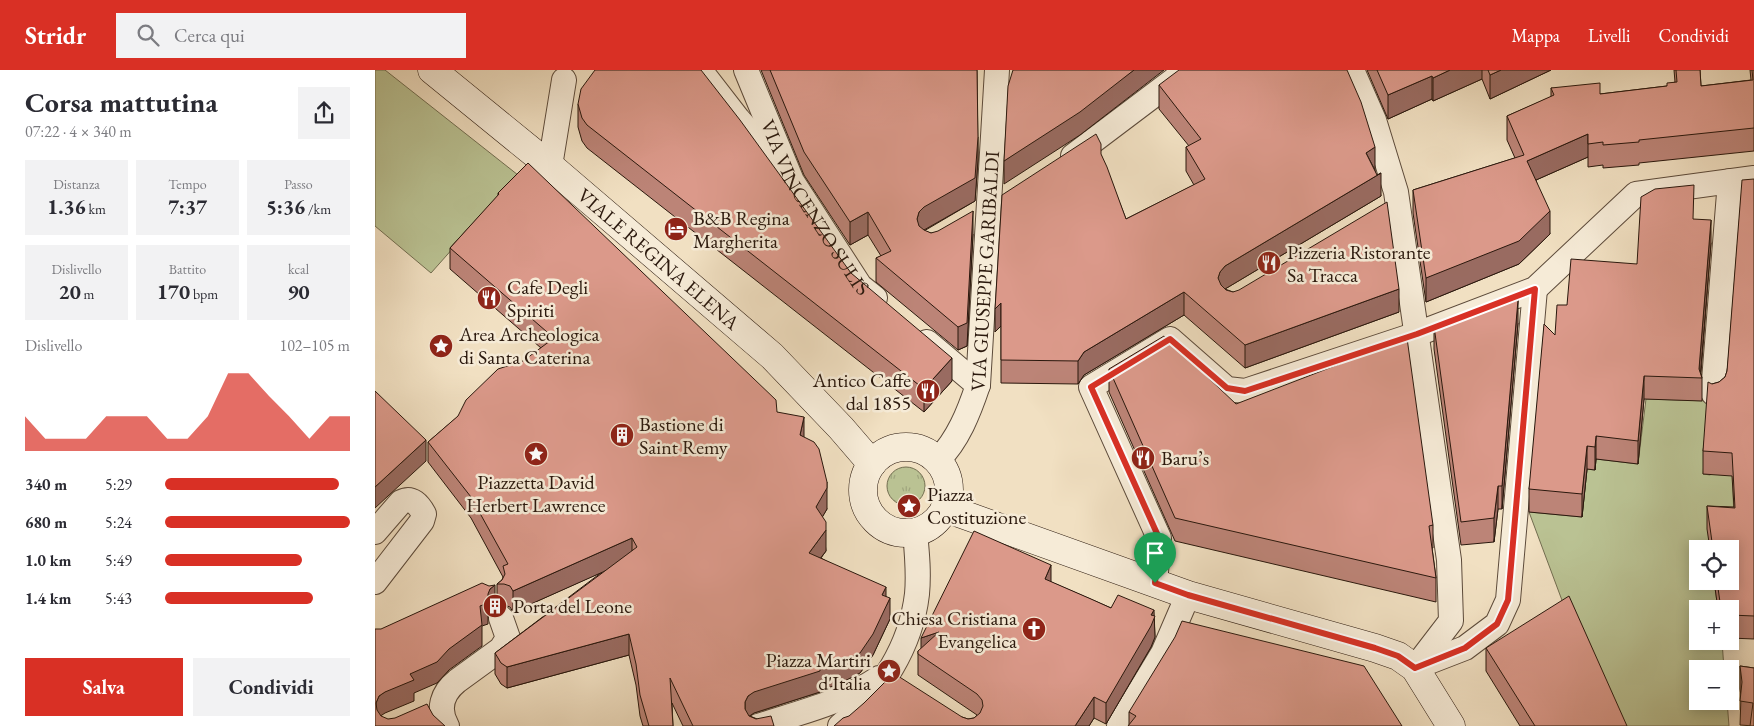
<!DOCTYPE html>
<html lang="it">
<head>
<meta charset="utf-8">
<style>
	body { margin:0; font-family:"EB Garamond",serif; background:#f2f2f3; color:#2b2b33; height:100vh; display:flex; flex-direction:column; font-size:19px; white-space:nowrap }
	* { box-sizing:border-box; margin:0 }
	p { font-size:16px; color:#7c7c81 }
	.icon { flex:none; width:28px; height:28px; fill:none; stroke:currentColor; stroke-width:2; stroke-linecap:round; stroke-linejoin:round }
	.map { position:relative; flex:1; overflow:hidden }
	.sheet { display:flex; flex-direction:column; background:#fff; width:375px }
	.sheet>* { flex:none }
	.tools { position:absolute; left:1314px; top:470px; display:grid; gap:10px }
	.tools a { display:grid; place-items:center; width:50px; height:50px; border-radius:0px; background:#fff; box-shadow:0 2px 12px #0003; font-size:25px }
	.pin { position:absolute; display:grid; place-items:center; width:42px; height:42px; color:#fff; margin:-51px -21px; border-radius:50% 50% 50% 0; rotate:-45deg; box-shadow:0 0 5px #0007 }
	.pin .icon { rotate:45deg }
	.round { display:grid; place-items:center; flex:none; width:52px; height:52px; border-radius:0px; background:#f2f2f3 }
	.head { display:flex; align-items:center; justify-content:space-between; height:85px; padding:0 25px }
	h1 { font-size:28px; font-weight:700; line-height:38px }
	.metrics { display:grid; grid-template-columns:repeat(3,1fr); gap:8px; height:85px; padding:5px 25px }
	.metrics div { display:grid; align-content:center; border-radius:0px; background:#f2f2f3; text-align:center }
	.metrics b { font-size:21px; font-weight:700 }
	.metrics small { font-size:14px; font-weight:400 }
	.metrics p { font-size:14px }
	.chart { height:140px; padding:10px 25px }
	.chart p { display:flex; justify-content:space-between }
	.chart svg { width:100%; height:90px; margin-top:5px; fill:#d93025; opacity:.7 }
	.action { display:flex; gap:10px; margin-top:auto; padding:10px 25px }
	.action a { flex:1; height:58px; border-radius:0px; background:#d93025; color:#fff; font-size:20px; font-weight:700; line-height:58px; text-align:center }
	.action a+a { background:#f2f2f3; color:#2b2b33 }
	ul { padding:0 25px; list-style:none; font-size:16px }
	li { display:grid; grid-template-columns:80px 60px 1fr; align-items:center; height:38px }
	li i { height:12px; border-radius:6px; background:#d93025 }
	header { display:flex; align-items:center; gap:30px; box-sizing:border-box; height:70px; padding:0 25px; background:#d93025; color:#fff }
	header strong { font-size:24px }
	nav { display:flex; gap:28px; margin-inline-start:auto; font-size:18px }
	.search { width:350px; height:45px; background:#f2f2f3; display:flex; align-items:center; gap:12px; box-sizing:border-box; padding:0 18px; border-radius:0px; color:#7c7c81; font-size:19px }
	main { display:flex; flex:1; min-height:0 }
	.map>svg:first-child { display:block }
	.grass { fill:url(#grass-tufts); stroke:#726d50 }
	.green { fill:#bac293; stroke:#726d50 }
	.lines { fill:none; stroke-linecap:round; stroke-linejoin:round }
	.street-casing { stroke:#5c4a3a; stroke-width:26 }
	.secondary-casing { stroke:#2a180d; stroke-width:29 }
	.street { stroke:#f6ebd7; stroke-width:24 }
	.secondary { stroke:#f6ebd7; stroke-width:28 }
	.wall { fill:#bc8477; stroke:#2a180d }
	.shaded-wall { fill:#996b61; stroke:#2a180d }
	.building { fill:#db998a; stroke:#2a180d }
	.route-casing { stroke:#fff; stroke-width:10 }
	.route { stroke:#d93025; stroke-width:6 }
	.labels { text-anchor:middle; stroke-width:5; stroke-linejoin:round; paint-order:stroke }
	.street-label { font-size:20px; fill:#2a180d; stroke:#f6ebd7 }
	.poi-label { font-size:20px; fill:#2a180d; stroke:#f6ebd7; text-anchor:start }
</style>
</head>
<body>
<header>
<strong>Stridr</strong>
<div class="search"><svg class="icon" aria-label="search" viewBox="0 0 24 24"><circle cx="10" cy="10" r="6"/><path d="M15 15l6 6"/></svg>Cerca qui</div>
<nav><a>Mappa</a><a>Livelli</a><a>Condividi</a></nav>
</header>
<main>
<section class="sheet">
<div class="head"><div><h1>Corsa mattutina</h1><p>07:22 · 4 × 340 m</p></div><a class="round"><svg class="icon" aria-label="share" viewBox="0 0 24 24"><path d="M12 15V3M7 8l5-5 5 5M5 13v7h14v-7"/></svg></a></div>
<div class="metrics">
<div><p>Distanza</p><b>1.36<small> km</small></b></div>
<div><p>Tempo</p><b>7:37</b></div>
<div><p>Passo</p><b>5:36<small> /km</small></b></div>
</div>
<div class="metrics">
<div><p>Dislivello</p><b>20<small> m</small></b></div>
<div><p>Battito</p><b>170<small> bpm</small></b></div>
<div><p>kcal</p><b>90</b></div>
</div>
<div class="chart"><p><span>Dislivello</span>102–105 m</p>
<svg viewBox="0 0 160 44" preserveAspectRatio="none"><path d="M0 44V27L10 38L20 38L30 38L40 27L50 27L60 27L70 38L80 38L90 27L100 6L110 6L120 17L130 27L140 38L150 27L160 27V44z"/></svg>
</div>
<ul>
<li><b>340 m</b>5:29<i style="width:94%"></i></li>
<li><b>680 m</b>5:24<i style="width:100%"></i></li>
<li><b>1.0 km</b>5:49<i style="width:74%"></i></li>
<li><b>1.4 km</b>5:43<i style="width:80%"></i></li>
</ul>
<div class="action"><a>Salva</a><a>Condividi</a></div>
</section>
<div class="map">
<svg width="1379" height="656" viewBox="0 0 1379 656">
	<defs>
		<pattern id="grass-tufts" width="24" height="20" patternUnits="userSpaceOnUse" patternTransform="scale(1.25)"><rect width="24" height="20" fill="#bac293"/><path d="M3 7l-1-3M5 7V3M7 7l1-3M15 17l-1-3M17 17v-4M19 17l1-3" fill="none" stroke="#a0a67e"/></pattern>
	</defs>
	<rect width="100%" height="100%" fill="#f1e0c2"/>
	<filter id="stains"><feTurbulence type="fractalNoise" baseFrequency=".004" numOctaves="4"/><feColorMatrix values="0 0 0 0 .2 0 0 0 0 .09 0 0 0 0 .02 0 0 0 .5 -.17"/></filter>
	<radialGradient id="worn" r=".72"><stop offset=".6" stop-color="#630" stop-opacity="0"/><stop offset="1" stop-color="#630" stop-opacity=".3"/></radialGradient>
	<circle class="grass" cx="531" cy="416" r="19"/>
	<g class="green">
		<polygon points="0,0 10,0 143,105 56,203 0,156"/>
		<polygon points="1271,329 1334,331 1328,404 1335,405 1357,390 1359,451 1335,479 1322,479 1322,511 1339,511 1343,539 1322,539 1322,571 1347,571 1349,599 1322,599 1322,631 1352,631 1354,656 1242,656 1194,549 1154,442 1207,447 1212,399 1220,400 1221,389 1263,394"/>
	</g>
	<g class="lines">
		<g class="street-casing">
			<g id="street">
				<polyline points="325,0 363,49 405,97"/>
				<path id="s1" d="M371 0 417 111 485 216 500 228"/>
				<polyline points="977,0 999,50 1021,122 1074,490 1076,551 1040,598"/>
				<polyline points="698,86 812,0"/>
				<polyline points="175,96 189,10"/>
				<polyline points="552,272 603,315"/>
				<polyline points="1338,323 1355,111"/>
				<path id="s2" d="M563 390C583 370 594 342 603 315L622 0"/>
				<path d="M0 462 26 432C37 426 44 435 49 444L47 451 0 512"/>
				<polyline points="780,513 784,468 716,317 795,269 852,319 870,321 1042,264 1160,219 1261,124 1379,108"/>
				<polyline points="1041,597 1090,578 1122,554 1133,530 1160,219"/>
				<path d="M72 656C62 639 67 623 82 611L126 579 133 568 126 548"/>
				<path d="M383 656C423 643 469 632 504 608"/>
				<path d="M465 656C506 624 536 576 542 524 544 503 542 483 540 462"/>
				<polyline points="744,656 788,583 813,525"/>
			</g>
		</g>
		<g class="secondary-casing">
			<g id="secondary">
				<path id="s3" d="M57 0 175 96 397 286 466 358 497 394"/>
				<circle cx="531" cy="420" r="43"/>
				<polyline points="570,438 813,525 1000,578 1023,586 1040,598 1076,656"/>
			</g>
		</g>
		<use href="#street" class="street"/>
		<use href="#secondary" class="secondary"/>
	</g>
	<g class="wall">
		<polygon points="386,0 602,0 603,90 600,131 549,161 556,163 598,164 592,276 583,280 501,212 501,188 506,186 493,165 475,175 429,105"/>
		<polygon points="992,0 1176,0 1115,29 1107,9 1058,31 1057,29 1013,49"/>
		<polygon points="1299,0 1325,0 1326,16 1376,10 1375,0 1379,0 1379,81 1264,93 1264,95 1228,98 1228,95 1213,97 1213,87 1161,110 1175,164 1144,194 1051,232 1038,143 1038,120 1140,88 1132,70 1132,46 1176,27 1176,18 1225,24 1292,16 1300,12"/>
		<polygon points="784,15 1000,100 1006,126 850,219 858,222 1024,242 870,298 809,245 709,305 703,314 626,313 626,256 620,262 726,85 751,149 819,115 811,101 811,77 814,76 784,39"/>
		<polygon points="203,34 476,203 577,311 549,342 212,78 207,71 203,57"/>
		<polygon points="1379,109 1379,569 1355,568 1355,539 1343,539 1339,511 1355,511 1355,479 1335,479 1332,459 1332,436 1359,437 1357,406 1328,404 1328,381 1337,314 1344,312 1350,307 1352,301"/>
		<polygon points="123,123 402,342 429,367 452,439 447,447 451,481 446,488 511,526 515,549 498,585 485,603 462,615 445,620 445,622 379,643 375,646 399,656 308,656 297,633 298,656 268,656 265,646 261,615 254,585 132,618 126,614 120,604 120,583 227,502 138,542 135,537 129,535 122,535 122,514 127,510 128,507 96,448 53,392 53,372 148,291 166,278 75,199 75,178 123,126"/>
		<polygon points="1318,149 1336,173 1326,303 1327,308 1327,331 1269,329 1263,394 1221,389 1220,400 1212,399 1207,447 1154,442 1154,419 1180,265 1192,235 1262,194"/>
		<polygon points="1143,253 1127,439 1123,439 1119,472 1086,475 1059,279 1059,256"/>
		<polygon points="734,299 861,334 1058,455 1058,478 1057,478 1061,508 1061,532 800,471 734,322"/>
		<polygon points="676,512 736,538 779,546 780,567 776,577 731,654 719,648 714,656 459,656 587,647 593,649 599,648 602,645 543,605 543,581"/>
		<polygon points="1111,578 1252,656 1145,656 1111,601"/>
		<polygon points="1365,596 1379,598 1379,656 1365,655 1366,626 1365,619"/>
		<polygon points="754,642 1027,656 754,655"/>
	</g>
	<g class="shaded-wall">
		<polygon points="759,0 789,0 705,65 629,114 629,91"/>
		<polygon points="1075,0 1107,0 1107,9 1058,31 1058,8"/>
		<polygon points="1126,0 1176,0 1115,29 1115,5"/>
		<polygon points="1057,6 1057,29 1013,49 1013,25"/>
		<polygon points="1213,64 1213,87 1152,114 1152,91"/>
		<polygon points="603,67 603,90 600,131 549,160 544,165 542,149 544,142"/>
		<polygon points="1000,77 1000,100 991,83"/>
		<polygon points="1006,103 1006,126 850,219 843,232 843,208 845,202 850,196"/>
		<polygon points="598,141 598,164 592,276 583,280 583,257"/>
		<polygon points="1175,141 1175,164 1144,194 1051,232 1051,208"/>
		<polygon points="493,142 493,165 475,175 475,152"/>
		<polygon points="1336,150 1336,173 1325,308 1324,299"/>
		<polygon points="1024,219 1024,242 870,298 870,275"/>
		<polygon points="809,222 809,245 709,305 703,314 703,291 709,282"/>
		<polygon points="1143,230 1143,253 1127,439 1127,416"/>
		<polygon points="626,233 626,256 620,262 620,239"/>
		<polygon points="577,288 577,311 549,342 549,319"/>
		<polygon points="1269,306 1269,329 1263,394 1263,371"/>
		<polygon points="429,347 429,368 425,365"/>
		<polygon points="1221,366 1221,389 1220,400 1220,377"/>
		<polygon points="51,370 51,391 0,438 0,417"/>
		<polygon points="1212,376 1212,399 1207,447 1207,424"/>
		<polygon points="452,412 452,439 441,458 441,437"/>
		<polygon points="1123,416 1123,439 1119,472 1119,448"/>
		<polygon points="451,460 451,481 434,503 434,483"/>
		<polygon points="257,468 257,489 138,542 138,521"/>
		<polygon points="676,495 676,516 670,509"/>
		<polygon points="120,515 120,536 115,539 113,543 113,554 107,556 107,576 74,600 62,613 39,623 39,631 10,643 4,647 1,654 1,633 4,626 35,604 105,536 115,519"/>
		<polygon points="511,517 511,536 515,528 515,549 498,585 485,603 462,615 445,620 445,622 379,643 373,647 370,653 370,632 373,626 507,525"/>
		<polygon points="779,540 780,567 776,577 731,654 731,633"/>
		<polygon points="564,562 546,586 546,568"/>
		<polygon points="254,564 254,585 132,618 132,597"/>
		<polygon points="719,627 719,648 714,656 700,656"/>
	</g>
	<g class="building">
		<polygon points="220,0 326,0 365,50 476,203 577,288 549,319 212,55 207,48 203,34 206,19"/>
		<polygon points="395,0 602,0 603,67 600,108 549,137 544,142 542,149 544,156 549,160 556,163 563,161 598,141 592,253 583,257 501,188 516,181 493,142 475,152 429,82"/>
		<polygon points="638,0 759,0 705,42 629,91 633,16"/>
		<polygon points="804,0 972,0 986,32 1000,77 991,83 1002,105 1006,103 850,196 845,202 843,208 846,215 851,220 858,222 864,220 1012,132 1024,219 870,275 809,222 709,282 703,291 626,290 626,233 620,239 627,125 721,64 726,74 726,84 732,97 751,149 830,109 811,77 826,69 784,15"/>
		<polygon points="1002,0 1075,0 1058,8 1057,6 1013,25"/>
		<polygon points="1113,0 1126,0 1115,5"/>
		<polygon points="1301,0 1325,0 1326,16 1378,10 1377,0 1379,0 1379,58 1264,70 1264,72 1228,75 1228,72 1213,74 1213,64 1152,91 1175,141 1144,171 1051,208 1038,120 1149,85 1132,46 1179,25 1176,18 1225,13 1225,24 1292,16 1292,13 1302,12"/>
		<polygon points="153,93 401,330 402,342 429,347 425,365 439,372 444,379 452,412 452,418 441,437 451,452 451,460 434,483 511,517 507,525 515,528 498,564 485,583 462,594 445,599 445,601 379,622 373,626 370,632 370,639 374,646 381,649 396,646 399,656 318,656 295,608 298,656 274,656 265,625 261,594 254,564 132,597 126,593 120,583 262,477 257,468 138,521 135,516 129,514 122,514 127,510 130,504 128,496 133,494 96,427 53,372 83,346 91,330 123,299 148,291 179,268 75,178 124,124 123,123"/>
		<polygon points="1379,109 1379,546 1355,545 1355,539 1346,539 1342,511 1355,511 1355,479 1338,479 1332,436 1360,438 1357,383 1328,381 1333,312 1337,314 1344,312 1350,307 1352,301 1367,110"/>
		<polygon points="1319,115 1318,149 1336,150 1324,299 1327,308 1269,306 1263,371 1221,366 1220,377 1212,376 1207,424 1154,419 1169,254 1180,265 1182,235 1192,235 1196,189 1262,194 1266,127 1280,119"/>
		<polygon points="1138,224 1143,230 1127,416 1123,416 1119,448 1086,452 1059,256"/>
		<polygon points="789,266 861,334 1032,268 1058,455 1054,456 1061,508 800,448 734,299"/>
		<polygon points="0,321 51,370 0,417"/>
		<polygon points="599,461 676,495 670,509 716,529 736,538 743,525 779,540 776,545 780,546 776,556 731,633 719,627 700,656 459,656 468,648 474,646 489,633 516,606 523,606 587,647 593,649 599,648 605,643 608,636 607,630 602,624 543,584 543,581 564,562 546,568"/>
		<polygon points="107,513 114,516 120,515 115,519 113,524 113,533 105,536 107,555 74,579 62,592 35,604 39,610 10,622 4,626 1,633 2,640 6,646 13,649 20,648 52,634 58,645 70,656 0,656 0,559 6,559"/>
		<polygon points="1194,526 1252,656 1160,656 1111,578"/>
		<polygon points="807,551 989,596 1027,656 753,656 761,646 754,642 800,567"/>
		<polygon points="1365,596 1379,598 1379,656 1375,656 1378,633 1365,631 1367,612"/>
	</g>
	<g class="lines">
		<g class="route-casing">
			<polygon id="route" points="1160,219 1133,530 1122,554 1090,578 1040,598 1023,586 1000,578 813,525 780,513 784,468 716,317 795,269 852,318 870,321 1042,264"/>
		</g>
		<use href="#route" class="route"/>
	</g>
	<defs>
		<g id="hotel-disc" transform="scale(1.25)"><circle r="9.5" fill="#8f2418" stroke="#f6ebd7"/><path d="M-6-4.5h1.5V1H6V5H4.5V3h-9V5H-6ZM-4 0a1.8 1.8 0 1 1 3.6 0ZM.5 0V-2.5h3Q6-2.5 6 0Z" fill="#fff"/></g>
		<g id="restaurant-disc" transform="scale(1.25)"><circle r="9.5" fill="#8f2418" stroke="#f6ebd7"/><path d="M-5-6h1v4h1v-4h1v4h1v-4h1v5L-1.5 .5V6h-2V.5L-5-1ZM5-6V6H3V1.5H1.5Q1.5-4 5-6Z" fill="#fff"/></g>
		<g id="sight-disc" transform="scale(1.25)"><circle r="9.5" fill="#8f2418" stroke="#f6ebd7"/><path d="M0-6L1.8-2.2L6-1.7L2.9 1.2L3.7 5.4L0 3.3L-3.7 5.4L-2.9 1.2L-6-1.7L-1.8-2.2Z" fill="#fff"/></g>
		<g id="building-disc" transform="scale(1.25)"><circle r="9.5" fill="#8f2418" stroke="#f6ebd7"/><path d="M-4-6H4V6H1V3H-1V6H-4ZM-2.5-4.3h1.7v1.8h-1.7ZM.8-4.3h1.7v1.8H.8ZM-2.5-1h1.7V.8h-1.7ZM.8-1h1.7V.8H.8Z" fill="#fff"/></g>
		<g id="church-disc" transform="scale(1.25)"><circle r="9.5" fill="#8f2418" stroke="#f6ebd7"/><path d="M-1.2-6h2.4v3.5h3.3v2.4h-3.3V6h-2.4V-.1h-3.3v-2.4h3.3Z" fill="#fff"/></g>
	</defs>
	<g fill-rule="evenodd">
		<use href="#hotel-disc" x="301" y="159"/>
		<use href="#restaurant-disc" x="894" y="193"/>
		<use href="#restaurant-disc" x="114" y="228"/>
		<use href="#sight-disc" x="66" y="276"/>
		<use href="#restaurant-disc" x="553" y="321"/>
		<use href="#building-disc" x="247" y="365"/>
		<use href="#sight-disc" x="161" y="384"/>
		<use href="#restaurant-disc" x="768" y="388"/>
		<use href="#sight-disc" x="534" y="436"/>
		<use href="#building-disc" x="120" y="536"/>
		<use href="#church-disc" x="659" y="559"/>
		<use href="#sight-disc" x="514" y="601"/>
	</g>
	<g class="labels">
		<g class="street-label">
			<text dy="7" stroke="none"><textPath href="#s1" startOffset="154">VIA VINCENZO SULIS</textPath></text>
			<text dy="7" stroke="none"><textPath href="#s3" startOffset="295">VIALE REGINA ELENA</textPath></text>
			<text dy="7" stroke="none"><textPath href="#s2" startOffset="200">VIA GIUSEPPE GARIBALDI</textPath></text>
		</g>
		<g class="poi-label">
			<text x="318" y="155">B&amp;B Regina<tspan x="318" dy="23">Margherita</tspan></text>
			<text x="912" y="189">Pizzeria Ristorante<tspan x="912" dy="23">Sa Tracca</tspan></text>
			<text x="132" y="224">Cafe Degli<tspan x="132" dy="23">Spiriti</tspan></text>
			<text x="84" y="271">Area Archeologica<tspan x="84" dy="23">di Santa Caterina</tspan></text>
			<text x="536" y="317" text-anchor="end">Antico Caffe<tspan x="536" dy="23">dal 1855</tspan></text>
			<text x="264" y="361">Bastione di<tspan x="264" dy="23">Saint Remy</tspan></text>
			<text x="786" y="395">Baru’s</text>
			<text x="161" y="419" text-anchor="middle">Piazzetta David<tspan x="161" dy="23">Herbert Lawrence</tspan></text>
			<text x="552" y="431">Piazza<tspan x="552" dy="23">Costituzione</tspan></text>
			<text x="138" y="543">Porta del Leone</text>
			<text x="642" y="555" text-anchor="end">Chiesa Cristiana<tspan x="642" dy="23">Evangelica</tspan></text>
			<text x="496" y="597" text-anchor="end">Piazza Martiri<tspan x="496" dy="23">d'Italia</tspan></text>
		</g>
	</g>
	<rect width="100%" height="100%" filter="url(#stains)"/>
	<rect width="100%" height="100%" fill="url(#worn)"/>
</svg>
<div class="tools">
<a><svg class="icon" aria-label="locate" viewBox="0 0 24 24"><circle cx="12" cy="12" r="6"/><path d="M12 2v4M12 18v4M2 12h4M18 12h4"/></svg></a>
<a>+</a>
<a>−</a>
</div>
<div class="pin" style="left:780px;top:513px;background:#1e9e55"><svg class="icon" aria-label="arrive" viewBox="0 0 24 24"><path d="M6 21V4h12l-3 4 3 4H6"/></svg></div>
</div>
</main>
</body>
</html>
